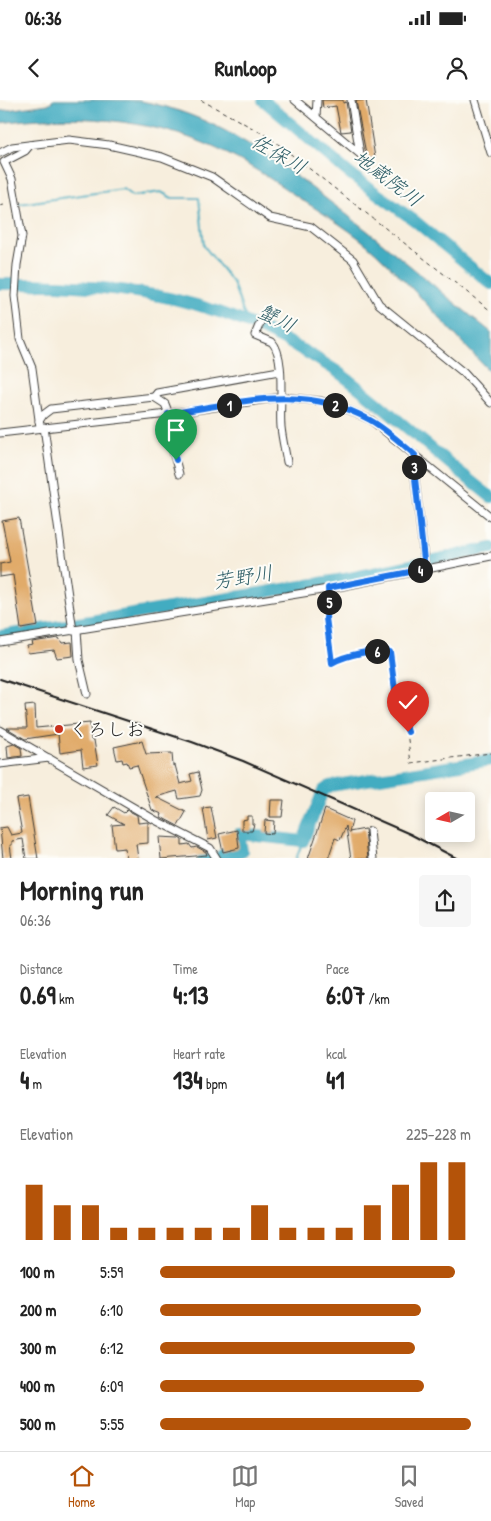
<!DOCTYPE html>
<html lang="en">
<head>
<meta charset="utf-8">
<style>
	body { margin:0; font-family:"Patrick Hand","Klee One",sans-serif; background:#f6f6f6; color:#222; height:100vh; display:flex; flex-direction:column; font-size:19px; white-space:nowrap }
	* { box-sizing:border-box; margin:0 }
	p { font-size:16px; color:#767676 }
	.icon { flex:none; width:28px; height:28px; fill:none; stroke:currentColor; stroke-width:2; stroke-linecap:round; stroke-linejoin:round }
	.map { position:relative; height:758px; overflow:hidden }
	.details { display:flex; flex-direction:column; background:#fff; flex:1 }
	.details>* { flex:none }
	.needle { width:32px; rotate:261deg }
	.fabs { position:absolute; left:425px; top:692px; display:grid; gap:10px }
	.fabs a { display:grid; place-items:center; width:50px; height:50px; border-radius:5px; background:#fff; box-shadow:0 2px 12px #0003; font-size:25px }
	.pin { position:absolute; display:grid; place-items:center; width:42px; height:42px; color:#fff; margin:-51px -21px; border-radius:50% 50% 50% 0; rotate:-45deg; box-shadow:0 0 5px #0007 }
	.pin .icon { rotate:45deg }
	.km { position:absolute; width:25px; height:25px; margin:-12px; border-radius:50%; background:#222; color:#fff; font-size:14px; line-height:25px; text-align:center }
	.round { display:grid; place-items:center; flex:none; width:52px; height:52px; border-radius:5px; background:#f6f6f6 }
	.headline { display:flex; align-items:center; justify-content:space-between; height:85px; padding:0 20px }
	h1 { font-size:28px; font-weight:700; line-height:38px }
	.stats { display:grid; grid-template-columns:repeat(3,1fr); gap:8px; height:85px; padding:5px 20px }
	.stats div { display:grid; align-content:center }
	.stats b { font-size:25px; font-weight:700 }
	.stats small { font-size:14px; font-weight:400 }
	.stats p { font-size:14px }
	.chart { height:140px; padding:10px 20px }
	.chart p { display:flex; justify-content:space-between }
	.chart svg { width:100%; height:90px; margin-top:5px; stroke:#b45309; stroke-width:6 }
	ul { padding:0 20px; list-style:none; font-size:16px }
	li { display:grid; grid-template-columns:80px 60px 1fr; align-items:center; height:38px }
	li i { height:12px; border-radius:6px; background:#b45309 }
	.status { display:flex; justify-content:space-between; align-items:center; height:35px; padding:0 25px; background:#fff; direction:ltr }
	.status svg { height:14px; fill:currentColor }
	header { display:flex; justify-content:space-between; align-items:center; height:65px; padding:0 20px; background:#fff; font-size:22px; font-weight:700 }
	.tabs { display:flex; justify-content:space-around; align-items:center; height:70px; border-top:1px solid #e0e0e0; background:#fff; font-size:14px; color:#767676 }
	.tabs a { display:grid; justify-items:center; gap:2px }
	.tabs .on { color:#b45309 }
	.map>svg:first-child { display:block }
	.water { fill:#42acc1; stroke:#2f646e }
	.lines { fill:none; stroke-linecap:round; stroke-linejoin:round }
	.stream { stroke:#42acc1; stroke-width:2 }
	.river { stroke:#42acc1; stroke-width:12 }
	.building { fill:#e1ab6a }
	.minor-casing { stroke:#3d3c39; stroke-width:9 }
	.path { stroke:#3d3c39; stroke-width:1; stroke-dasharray:4 4; stroke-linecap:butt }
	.minor { stroke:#fff; stroke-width:7 }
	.rail { stroke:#1c1c1c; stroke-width:2 }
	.route-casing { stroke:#fff; stroke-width:10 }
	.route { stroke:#1a73e8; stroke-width:6 }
	.poi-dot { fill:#c8321e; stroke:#fdfcf7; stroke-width:2 }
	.labels { text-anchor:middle; stroke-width:4; stroke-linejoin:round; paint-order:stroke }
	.poi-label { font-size:19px; fill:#1c1c1c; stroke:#fdfcf7; text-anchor:start }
	.water-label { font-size:20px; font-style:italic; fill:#2d5d66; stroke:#fdfcf7 }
</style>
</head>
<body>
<div class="status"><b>06:36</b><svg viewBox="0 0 49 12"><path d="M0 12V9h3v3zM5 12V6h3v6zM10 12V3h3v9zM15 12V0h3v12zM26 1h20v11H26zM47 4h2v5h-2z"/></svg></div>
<header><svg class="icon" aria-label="back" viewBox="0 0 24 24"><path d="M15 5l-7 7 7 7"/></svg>Runloop<svg class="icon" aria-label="person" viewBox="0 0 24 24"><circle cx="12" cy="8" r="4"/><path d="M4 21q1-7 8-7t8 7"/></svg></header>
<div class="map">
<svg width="491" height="759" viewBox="0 0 491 759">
	<rect width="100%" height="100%" fill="#fdfcf7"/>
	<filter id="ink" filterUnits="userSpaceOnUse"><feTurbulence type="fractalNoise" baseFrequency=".02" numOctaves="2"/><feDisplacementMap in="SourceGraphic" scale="10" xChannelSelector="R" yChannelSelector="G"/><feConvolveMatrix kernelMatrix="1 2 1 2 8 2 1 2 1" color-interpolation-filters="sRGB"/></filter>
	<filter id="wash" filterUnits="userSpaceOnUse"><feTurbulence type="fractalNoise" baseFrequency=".0096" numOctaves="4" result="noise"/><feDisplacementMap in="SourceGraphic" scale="20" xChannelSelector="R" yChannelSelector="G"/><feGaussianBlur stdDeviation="1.12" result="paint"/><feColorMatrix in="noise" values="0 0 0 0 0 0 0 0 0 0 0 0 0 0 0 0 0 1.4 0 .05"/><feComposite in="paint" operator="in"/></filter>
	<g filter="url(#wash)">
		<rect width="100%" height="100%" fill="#f7eedd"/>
		<path class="water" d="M54 0C79 0 118 0 141 1 211 14 265 52 320 94 379 138 433 186 491 232V273C452 233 416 190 376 153 354 132 327 116 302 100 274 81 246 62 215 48 149 18 71 13 0 23V11L48 4Z"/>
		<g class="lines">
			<g class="stream">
				<polyline points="19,104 123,89 132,96 161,92 172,98 199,98 204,146 233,183 243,212 251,224"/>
				<polyline points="296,759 303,741"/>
			</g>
			<g class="river">
				<polyline points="263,0 350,74 415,121 491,184"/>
				<path d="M0 184C128 183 226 197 335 270 362 289 387 311 412 332 438 354 464 376 491 397"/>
				<polyline points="0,536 344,479 491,448"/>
				<polyline points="222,755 242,751 239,734 303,741 323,691 330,686 491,660"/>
				<polyline points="203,759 212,757"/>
			</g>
		</g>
		<g id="blocks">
			<g class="building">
				<polygon points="322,0 343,0 343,3 346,2 351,31 341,32 336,6 323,8"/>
				<polygon points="366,0 375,58 367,59 356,1"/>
				<polygon points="19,418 38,526 21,529 13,475 0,477 0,464 10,462 2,421"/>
				<polygon points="59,538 62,543 72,542 73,556 57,558 54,550 28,553 27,546 33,545 32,542"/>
				<polygon points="35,605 36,628 90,623 91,640 94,640 98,665 83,667 81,650 60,653 58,634 25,639 7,628 27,628 25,606"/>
				<polygon points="142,641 146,654 172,653 173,666 175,665 180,684 192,681 190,674 198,672 202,690 200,696 179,699 177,691 156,697 186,712 178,726 161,717 162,714 152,710 137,665 129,667 127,662 123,663 122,659 117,660 114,647"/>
				<polygon points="14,644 21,648 22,656 8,658 7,646"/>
				<polygon points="28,697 38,759 26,759 23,739 12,741 12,745 10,745 12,759 3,759 0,728 7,727 11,735 22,733 16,699"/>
				<polygon points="271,700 284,700 282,717 270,717"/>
				<polygon points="114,707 124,713 127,710 137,715 138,723 148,722 148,743 136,744 138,759 126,759 125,748 115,749 112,725 124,724 108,715"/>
				<polygon points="211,707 217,738 208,740 203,708"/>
				<polygon points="325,709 352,721 349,732 365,729 368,759 351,759 346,726 340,740 335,738 328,759 308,759"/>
				<polygon points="247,716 252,716 252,724 254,724 252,731 242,731 242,720 247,719"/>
				<polygon points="265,720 274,721 273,734 264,733"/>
				<polygon points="237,730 239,748 223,752 219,734"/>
				<polygon points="159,737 179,738 182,740 182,745 189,744 192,748 197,747 206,752 207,755 161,759"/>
			</g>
		</g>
	</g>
	<g filter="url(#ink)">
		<use href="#blocks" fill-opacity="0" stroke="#3d3c39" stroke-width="1"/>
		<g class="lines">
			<g class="minor-casing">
				<g id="minor">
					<polyline points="295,0 360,54 351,0"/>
					<polyline points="475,0 491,53"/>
					<polyline points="316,17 317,0"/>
					<polyline points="30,45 25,51 4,62 12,79 22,136 17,165 15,196 20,239 32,268 40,327"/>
					<polyline points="0,53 12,47 69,40 109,45 162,57 212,77 270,118 311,127 353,160 379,204 464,273 491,303"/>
					<path d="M260 223 255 235 272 242C286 257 279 306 281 327 282 338 285 350 287 362"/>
					<polyline points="154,297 157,293 279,271"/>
					<polyline points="39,321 43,315 51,309 154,297 165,304 167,309 169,335 179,374"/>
					<polyline points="44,327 73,531"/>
					<polyline points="0,333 168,314 282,297 321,301 346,309 371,320 491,417"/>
					<polyline points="415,355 413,360 425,469"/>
					<polyline points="77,530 79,560 87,594"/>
					<polyline points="0,542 328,489 491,456"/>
					<polyline points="0,630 155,720 210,748 217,759"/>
					<polyline points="0,664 49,658"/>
					<polyline points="370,731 373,759"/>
				</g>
			</g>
			<g class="path">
				<polyline points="201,0 269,37 491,211"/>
				<polyline points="0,106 8,104"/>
				<path d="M329 497 326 518 332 563C342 556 379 547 390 552L397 605 407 632 411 663 491 653"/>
			</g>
			<use href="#minor" class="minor"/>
			<polyline class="rail" points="0,579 192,642 243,661 410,734 458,759"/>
		</g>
	</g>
	<g class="lines" filter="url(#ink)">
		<g class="route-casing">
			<path id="route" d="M176 360 169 335 168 314C239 303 302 282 370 320 386 329 401 343 415 355L413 360 425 469 328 488 329 505 326 518 332 563C343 556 379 547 390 552L397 605 408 632"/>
		</g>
		<use href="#route" class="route"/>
	</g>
	<circle class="poi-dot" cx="59" cy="629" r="5"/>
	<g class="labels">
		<g class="poi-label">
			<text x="69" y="636">くろしお</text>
		</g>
		<g class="water-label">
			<text transform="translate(279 54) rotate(30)" y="7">佐保川</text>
			<text transform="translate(388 78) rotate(37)" y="7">地蔵院川</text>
			<text transform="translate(277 218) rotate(27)" y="7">蟹川</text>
			<text transform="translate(243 477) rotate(-9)" y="7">芳野川</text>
		</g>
	</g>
</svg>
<div class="fabs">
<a><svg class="needle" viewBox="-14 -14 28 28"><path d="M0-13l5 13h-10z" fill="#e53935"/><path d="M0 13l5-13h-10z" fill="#767676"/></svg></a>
</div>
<div class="pin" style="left:176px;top:360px;background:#1e9e55"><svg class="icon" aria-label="arrive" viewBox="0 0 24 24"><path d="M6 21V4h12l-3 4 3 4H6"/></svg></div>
<div class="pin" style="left:408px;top:632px;background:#d93025"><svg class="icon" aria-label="check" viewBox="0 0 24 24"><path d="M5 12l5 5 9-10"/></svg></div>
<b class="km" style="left:229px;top:305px">1</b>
<b class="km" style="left:335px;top:305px">2</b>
<b class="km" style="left:414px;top:367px">3</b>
<b class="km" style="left:420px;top:470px">4</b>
<b class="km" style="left:329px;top:502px">5</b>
<b class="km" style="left:377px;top:551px">6</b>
</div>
<section class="details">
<div class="headline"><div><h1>Morning run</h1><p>06:36</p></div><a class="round"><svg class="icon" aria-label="share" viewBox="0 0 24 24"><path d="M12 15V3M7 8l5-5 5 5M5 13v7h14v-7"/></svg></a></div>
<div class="stats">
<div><p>Distance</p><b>0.69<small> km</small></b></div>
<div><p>Time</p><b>4:13</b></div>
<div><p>Pace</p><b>6:07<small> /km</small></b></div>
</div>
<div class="stats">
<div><p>Elevation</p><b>4<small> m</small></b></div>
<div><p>Heart rate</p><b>134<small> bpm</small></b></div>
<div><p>kcal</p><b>41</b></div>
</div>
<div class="chart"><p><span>Elevation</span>225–228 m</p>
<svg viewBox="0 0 160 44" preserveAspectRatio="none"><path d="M5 44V17M15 44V27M25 44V27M35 44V38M45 44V38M55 44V38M65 44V38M75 44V38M85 44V27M95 44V38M105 44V38M115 44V38M125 44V27M135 44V17M145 44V6M155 44V6"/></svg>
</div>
<ul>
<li><b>100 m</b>5:59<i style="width:95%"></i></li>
<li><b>200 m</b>6:10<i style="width:84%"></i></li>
<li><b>300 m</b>6:12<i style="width:82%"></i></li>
<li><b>400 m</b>6:09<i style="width:85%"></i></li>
<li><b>500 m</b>5:55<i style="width:100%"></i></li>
</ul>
</section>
<nav class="tabs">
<a class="on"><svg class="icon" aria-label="home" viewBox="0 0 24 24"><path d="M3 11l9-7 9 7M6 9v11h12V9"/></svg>Home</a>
<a><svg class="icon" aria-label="map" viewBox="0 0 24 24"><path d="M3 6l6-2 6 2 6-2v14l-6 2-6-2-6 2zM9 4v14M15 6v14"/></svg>Map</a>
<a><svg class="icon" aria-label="saved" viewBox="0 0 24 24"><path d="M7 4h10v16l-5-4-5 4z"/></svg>Saved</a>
</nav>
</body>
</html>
